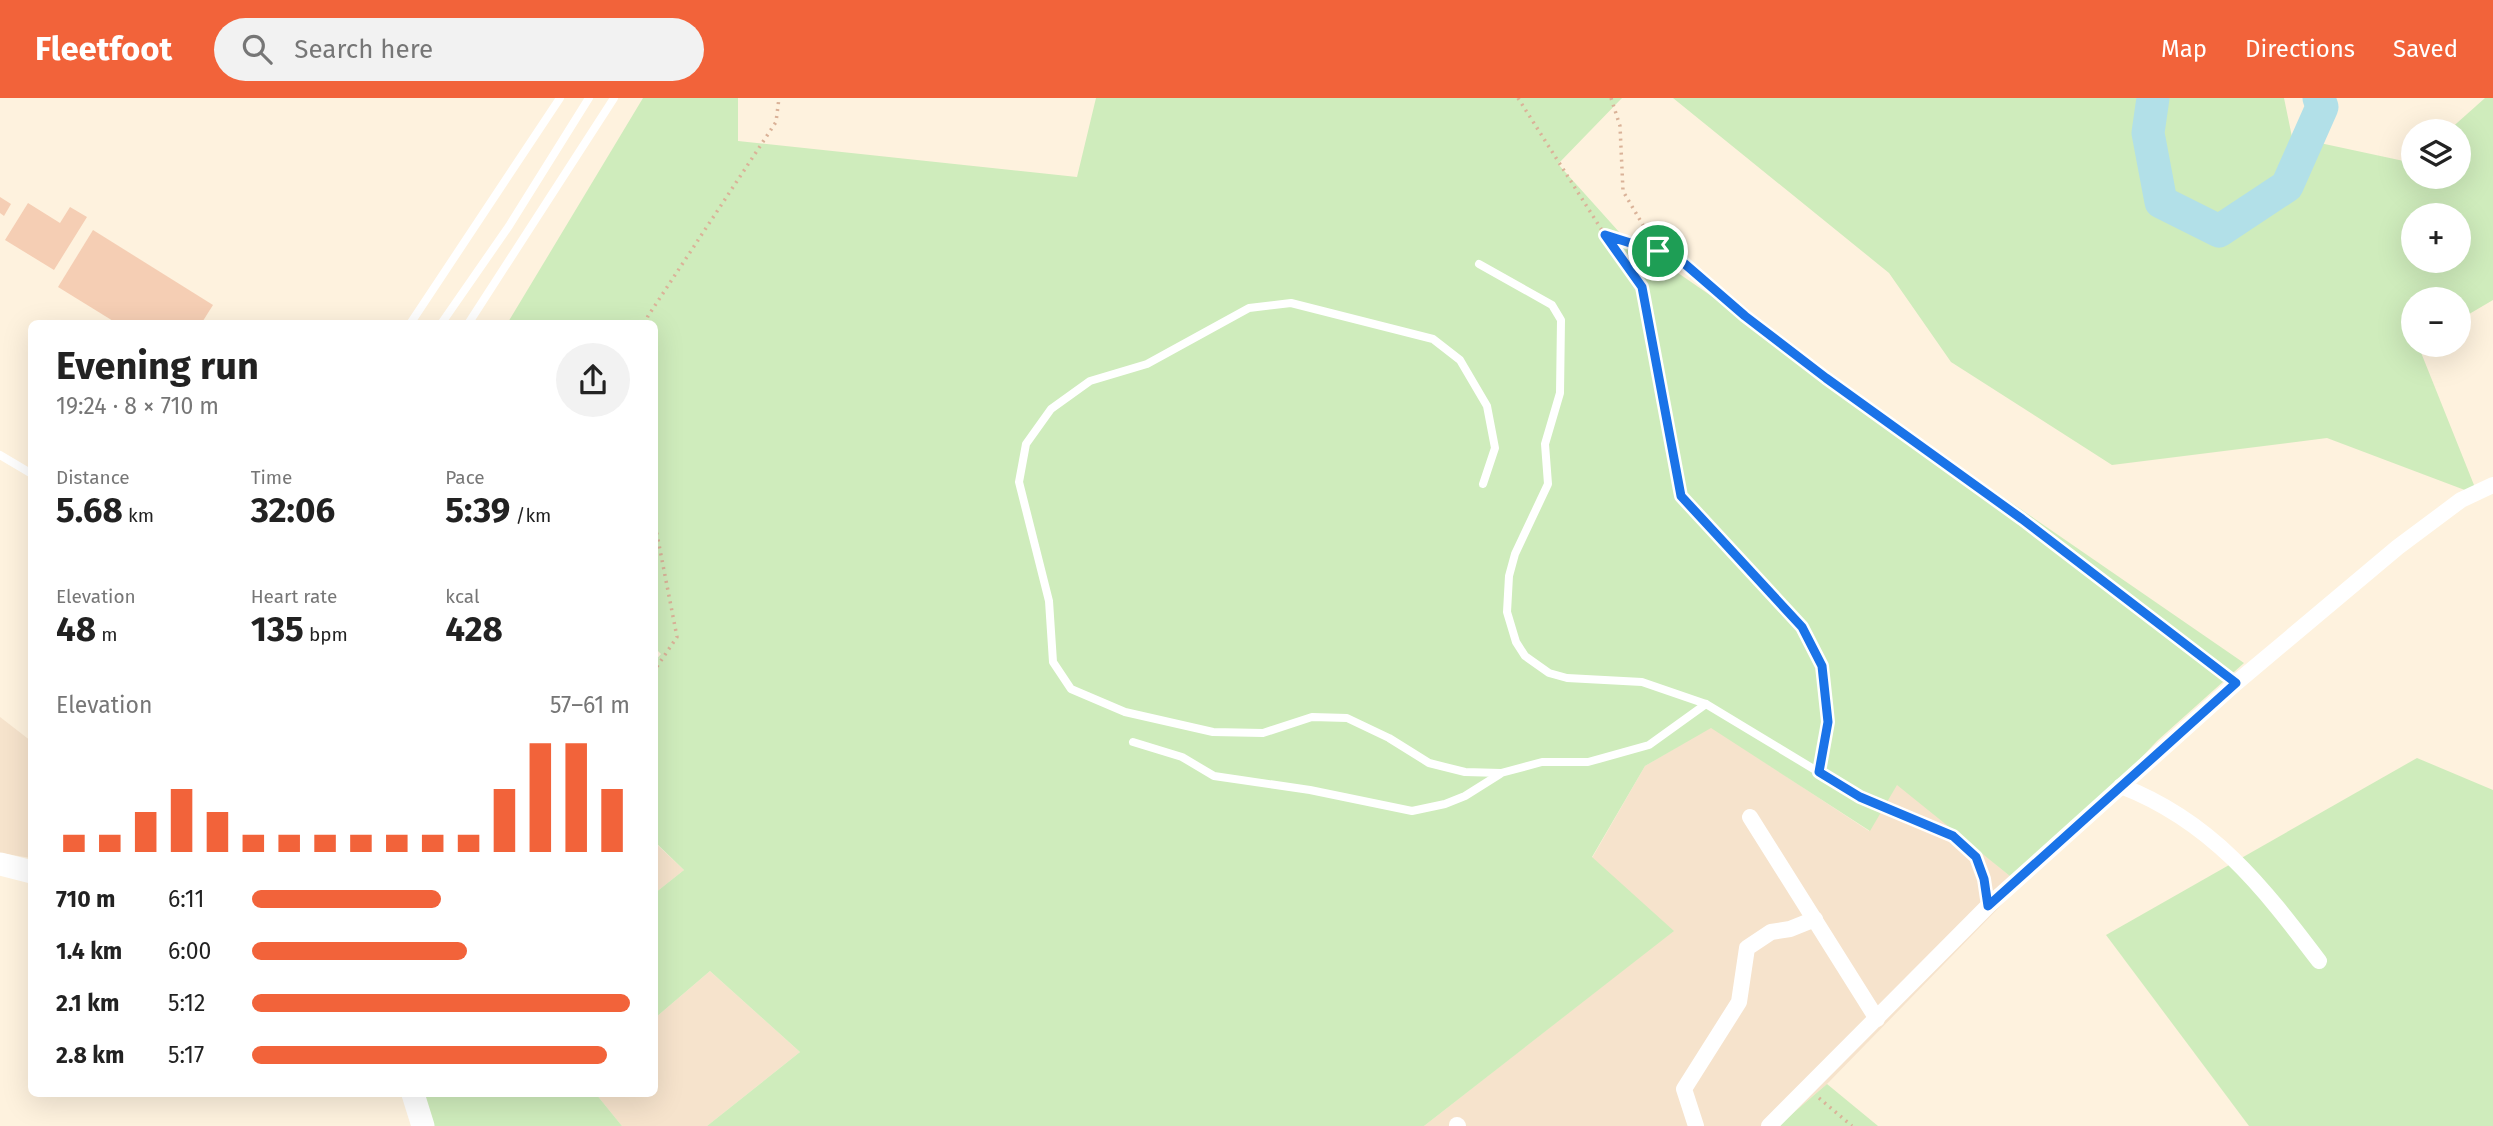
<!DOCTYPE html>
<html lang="en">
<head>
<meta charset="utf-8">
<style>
	body { margin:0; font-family:"Fira Sans",sans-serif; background:#f2f2f2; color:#222; height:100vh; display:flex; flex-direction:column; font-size:26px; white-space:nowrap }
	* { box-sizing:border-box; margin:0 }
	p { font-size:23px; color:#767676 }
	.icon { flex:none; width:38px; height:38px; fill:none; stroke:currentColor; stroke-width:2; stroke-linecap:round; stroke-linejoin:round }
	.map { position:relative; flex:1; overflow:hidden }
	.panel { position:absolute; left:28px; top:222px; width:630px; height:777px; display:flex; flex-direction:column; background:#fff; border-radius:10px; box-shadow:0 7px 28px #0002 }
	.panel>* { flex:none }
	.fabs { position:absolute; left:2401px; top:21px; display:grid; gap:14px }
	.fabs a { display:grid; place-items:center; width:70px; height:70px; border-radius:50%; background:#fff; box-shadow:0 7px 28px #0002; font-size:35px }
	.pin { position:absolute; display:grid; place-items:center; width:60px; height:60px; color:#fff; margin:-30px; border:4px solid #fff; border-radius:50%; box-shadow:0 2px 7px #0007 }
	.round { display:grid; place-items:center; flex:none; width:74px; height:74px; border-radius:37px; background:#f2f2f2 }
	.headline { display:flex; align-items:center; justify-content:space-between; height:119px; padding:0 28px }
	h1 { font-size:38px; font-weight:700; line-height:52px }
	.stats { display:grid; grid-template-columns:repeat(3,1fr); gap:10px; height:119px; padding:7px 28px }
	.stats div { display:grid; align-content:center }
	.stats b { font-size:35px; font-weight:700 }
	.stats small { font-size:19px; font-weight:400 }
	.stats p { font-size:19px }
	.chart { height:196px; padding:14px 28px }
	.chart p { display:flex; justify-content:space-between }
	.chart svg { width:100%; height:126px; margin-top:7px; stroke:#f2633a; stroke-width:6 }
	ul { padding:0 28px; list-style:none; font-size:23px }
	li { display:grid; grid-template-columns:112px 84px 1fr; align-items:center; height:52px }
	li i { height:18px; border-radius:9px; background:#f2633a }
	header { display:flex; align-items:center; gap:42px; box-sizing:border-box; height:98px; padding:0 35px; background:#f2633a; color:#fff }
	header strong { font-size:33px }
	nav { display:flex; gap:38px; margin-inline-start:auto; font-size:24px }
	.search { width:490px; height:63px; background:#f2f2f2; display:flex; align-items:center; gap:18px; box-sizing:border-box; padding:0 24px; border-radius:38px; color:#767676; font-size:26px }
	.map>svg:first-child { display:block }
	.residential { fill:#f6e3cc }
	.green { fill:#cfecbc; fill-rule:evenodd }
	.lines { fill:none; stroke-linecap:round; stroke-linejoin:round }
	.river { stroke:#b2e0e8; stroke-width:33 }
	.building { fill:#f5ceb4 }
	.path { stroke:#dab298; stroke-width:3.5; stroke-dasharray:2 5; stroke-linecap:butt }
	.service { stroke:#fff; stroke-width:8 }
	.minor { stroke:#fff; stroke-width:16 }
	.secondary { stroke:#fff; stroke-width:23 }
	.route-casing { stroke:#fff; stroke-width:14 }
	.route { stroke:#1a73e8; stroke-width:9 }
</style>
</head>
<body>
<header>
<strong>Fleetfoot</strong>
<div class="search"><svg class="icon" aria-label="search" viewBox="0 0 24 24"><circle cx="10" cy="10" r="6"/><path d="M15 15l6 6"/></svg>Search here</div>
<nav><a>Map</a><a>Directions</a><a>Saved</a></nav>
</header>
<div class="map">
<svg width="2493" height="1028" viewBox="0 0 2493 1028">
	<rect width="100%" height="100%" fill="#fef2de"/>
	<g class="residential">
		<polygon points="0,619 31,643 31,760 0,755"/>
		<polygon points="1711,629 1869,733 1897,686 2021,787 1827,986 1778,1028 1424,1028 1673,833 1592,760 1645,668"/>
		<polygon points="654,744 684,772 655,795 654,795"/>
		<polygon points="710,873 800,954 707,1028 622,1028 596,996 654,996 655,920"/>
	</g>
	<g class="green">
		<polygon points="643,0 738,0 738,43 1077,79 1096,0 1622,0 1558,66 1620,135 2244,565 2157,643 2021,787 1897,687 1870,733 1711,630 1645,668 1592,759 1674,833 1424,1028 707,1028 800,954 710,873 655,920 655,795 684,772 655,744 654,564 661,556 654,549 654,226 507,226"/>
		<path d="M1673 0H2284L2292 39 2413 65V79H2459V33H2448L2485 0H2493V202L2459 222V201H2413V247H2418L2478 397 2327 340 2112 367 1951 264 1889 175ZM2413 117H2459V163H2413Z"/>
		<polygon points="2417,660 2493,692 2493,1028 2249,1028 2106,837"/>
		<polygon points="1827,986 1878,1028 1778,1028"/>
		<polygon points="410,996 596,996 622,1028 419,1028"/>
	</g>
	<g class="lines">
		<polyline class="river" points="2153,0 2148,35 2161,104 2219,133 2287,88 2322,9 2319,0"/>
	</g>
	<g class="building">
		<polygon points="0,99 11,106 4,118 0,115"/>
		<polygon points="28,105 60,125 70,109 87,119 54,172 5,142"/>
		<polygon points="93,132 213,207 201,226 118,226 58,189"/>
	</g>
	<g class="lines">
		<g class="path">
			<polyline points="1518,0 1605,137 1642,189 1679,388"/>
			<polyline points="1611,0 1620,28 1623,93 1657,151"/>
			<polyline points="1605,137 1678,160 1745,218 1826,280 2022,421 2222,574"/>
			<polyline points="645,226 648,218 776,24 779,0"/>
			<polyline points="654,421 677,539 654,573"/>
			<polyline points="1819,1000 1852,1028"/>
		</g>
		<g class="service">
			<polyline points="1479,166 1552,207 1561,222 1560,295 1545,346 1548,386 1515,456 1509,478 1507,514 1516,544 1525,558 1549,575 1567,580 1642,584 1706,606 1860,699 1953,738 1976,759 1984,781 1988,808"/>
			<polyline points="410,226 560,0"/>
			<polyline points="441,226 509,128 589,0"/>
			<polyline points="468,226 614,0"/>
			<polyline points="0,357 32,376"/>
			<polyline points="1483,386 1495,350 1487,308 1460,262 1433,241 1291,205 1249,210 1147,266 1090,283 1051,311 1026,346 1019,384 1049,503 1053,564 1071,591 1125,614 1213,634 1263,635 1312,619 1347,620 1389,640 1429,665 1465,674 1501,675 1542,664 1588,664 1649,647 1706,606"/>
			<polyline points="1681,398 1802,529 1822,568 1828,624 1819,674"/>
			<polyline points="1133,644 1182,659 1214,678 1310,692 1412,713 1445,706 1465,698 1500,676"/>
		</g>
		<g class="minor">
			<path d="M2121 688C2212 723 2263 789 2319 863"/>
			<polyline points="1750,719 1877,921"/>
			<polyline points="1457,1027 1458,1028"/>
			<polyline points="1696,1028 1684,991 1739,904 1747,850 1771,834 1790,831 1815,821"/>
			<polyline points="1769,1028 1988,808 2236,585 2398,449 2461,402 2493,387"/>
		</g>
		<g class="secondary">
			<polyline points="0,766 32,774"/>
			<polyline points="413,996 423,1028"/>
		</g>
	</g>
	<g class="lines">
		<g class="route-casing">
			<polygon id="route" points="1605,137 1678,160 1745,218 1826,280 2022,421 2236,585 1988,808 1984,781 1976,759 1953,738 1860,699 1819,674 1828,624 1822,568 1802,529 1681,398 1642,189"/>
		</g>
		<use href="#route" class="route"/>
	</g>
</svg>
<div class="fabs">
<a><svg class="icon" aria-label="layers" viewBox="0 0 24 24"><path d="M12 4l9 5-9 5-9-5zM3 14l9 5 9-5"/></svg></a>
<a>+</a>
<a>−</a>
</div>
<div class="pin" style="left:1658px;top:153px;background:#1e9e55"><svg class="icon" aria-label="arrive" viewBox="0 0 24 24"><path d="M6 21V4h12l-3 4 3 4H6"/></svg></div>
<section class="panel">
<div class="headline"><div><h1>Evening run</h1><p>19:24 · 8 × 710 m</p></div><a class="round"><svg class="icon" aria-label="share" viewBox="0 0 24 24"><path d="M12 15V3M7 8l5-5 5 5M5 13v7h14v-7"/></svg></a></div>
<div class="stats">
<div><p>Distance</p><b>5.68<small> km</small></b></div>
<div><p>Time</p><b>32:06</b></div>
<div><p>Pace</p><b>5:39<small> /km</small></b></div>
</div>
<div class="stats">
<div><p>Elevation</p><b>48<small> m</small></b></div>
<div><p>Heart rate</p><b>135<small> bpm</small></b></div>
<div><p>kcal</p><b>428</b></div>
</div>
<div class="chart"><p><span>Elevation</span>57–61 m</p>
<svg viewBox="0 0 160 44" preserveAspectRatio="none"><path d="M5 44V38M15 44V38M25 44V30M35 44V22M45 44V30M55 44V38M65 44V38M75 44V38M85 44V38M95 44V38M105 44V38M115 44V38M125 44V22M135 44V6M145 44V6M155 44V22"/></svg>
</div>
<ul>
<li><b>710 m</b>6:11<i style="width:50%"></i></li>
<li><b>1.4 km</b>6:00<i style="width:57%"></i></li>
<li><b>2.1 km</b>5:12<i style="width:100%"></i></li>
<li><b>2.8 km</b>5:17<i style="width:94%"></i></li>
</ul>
</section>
</div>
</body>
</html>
